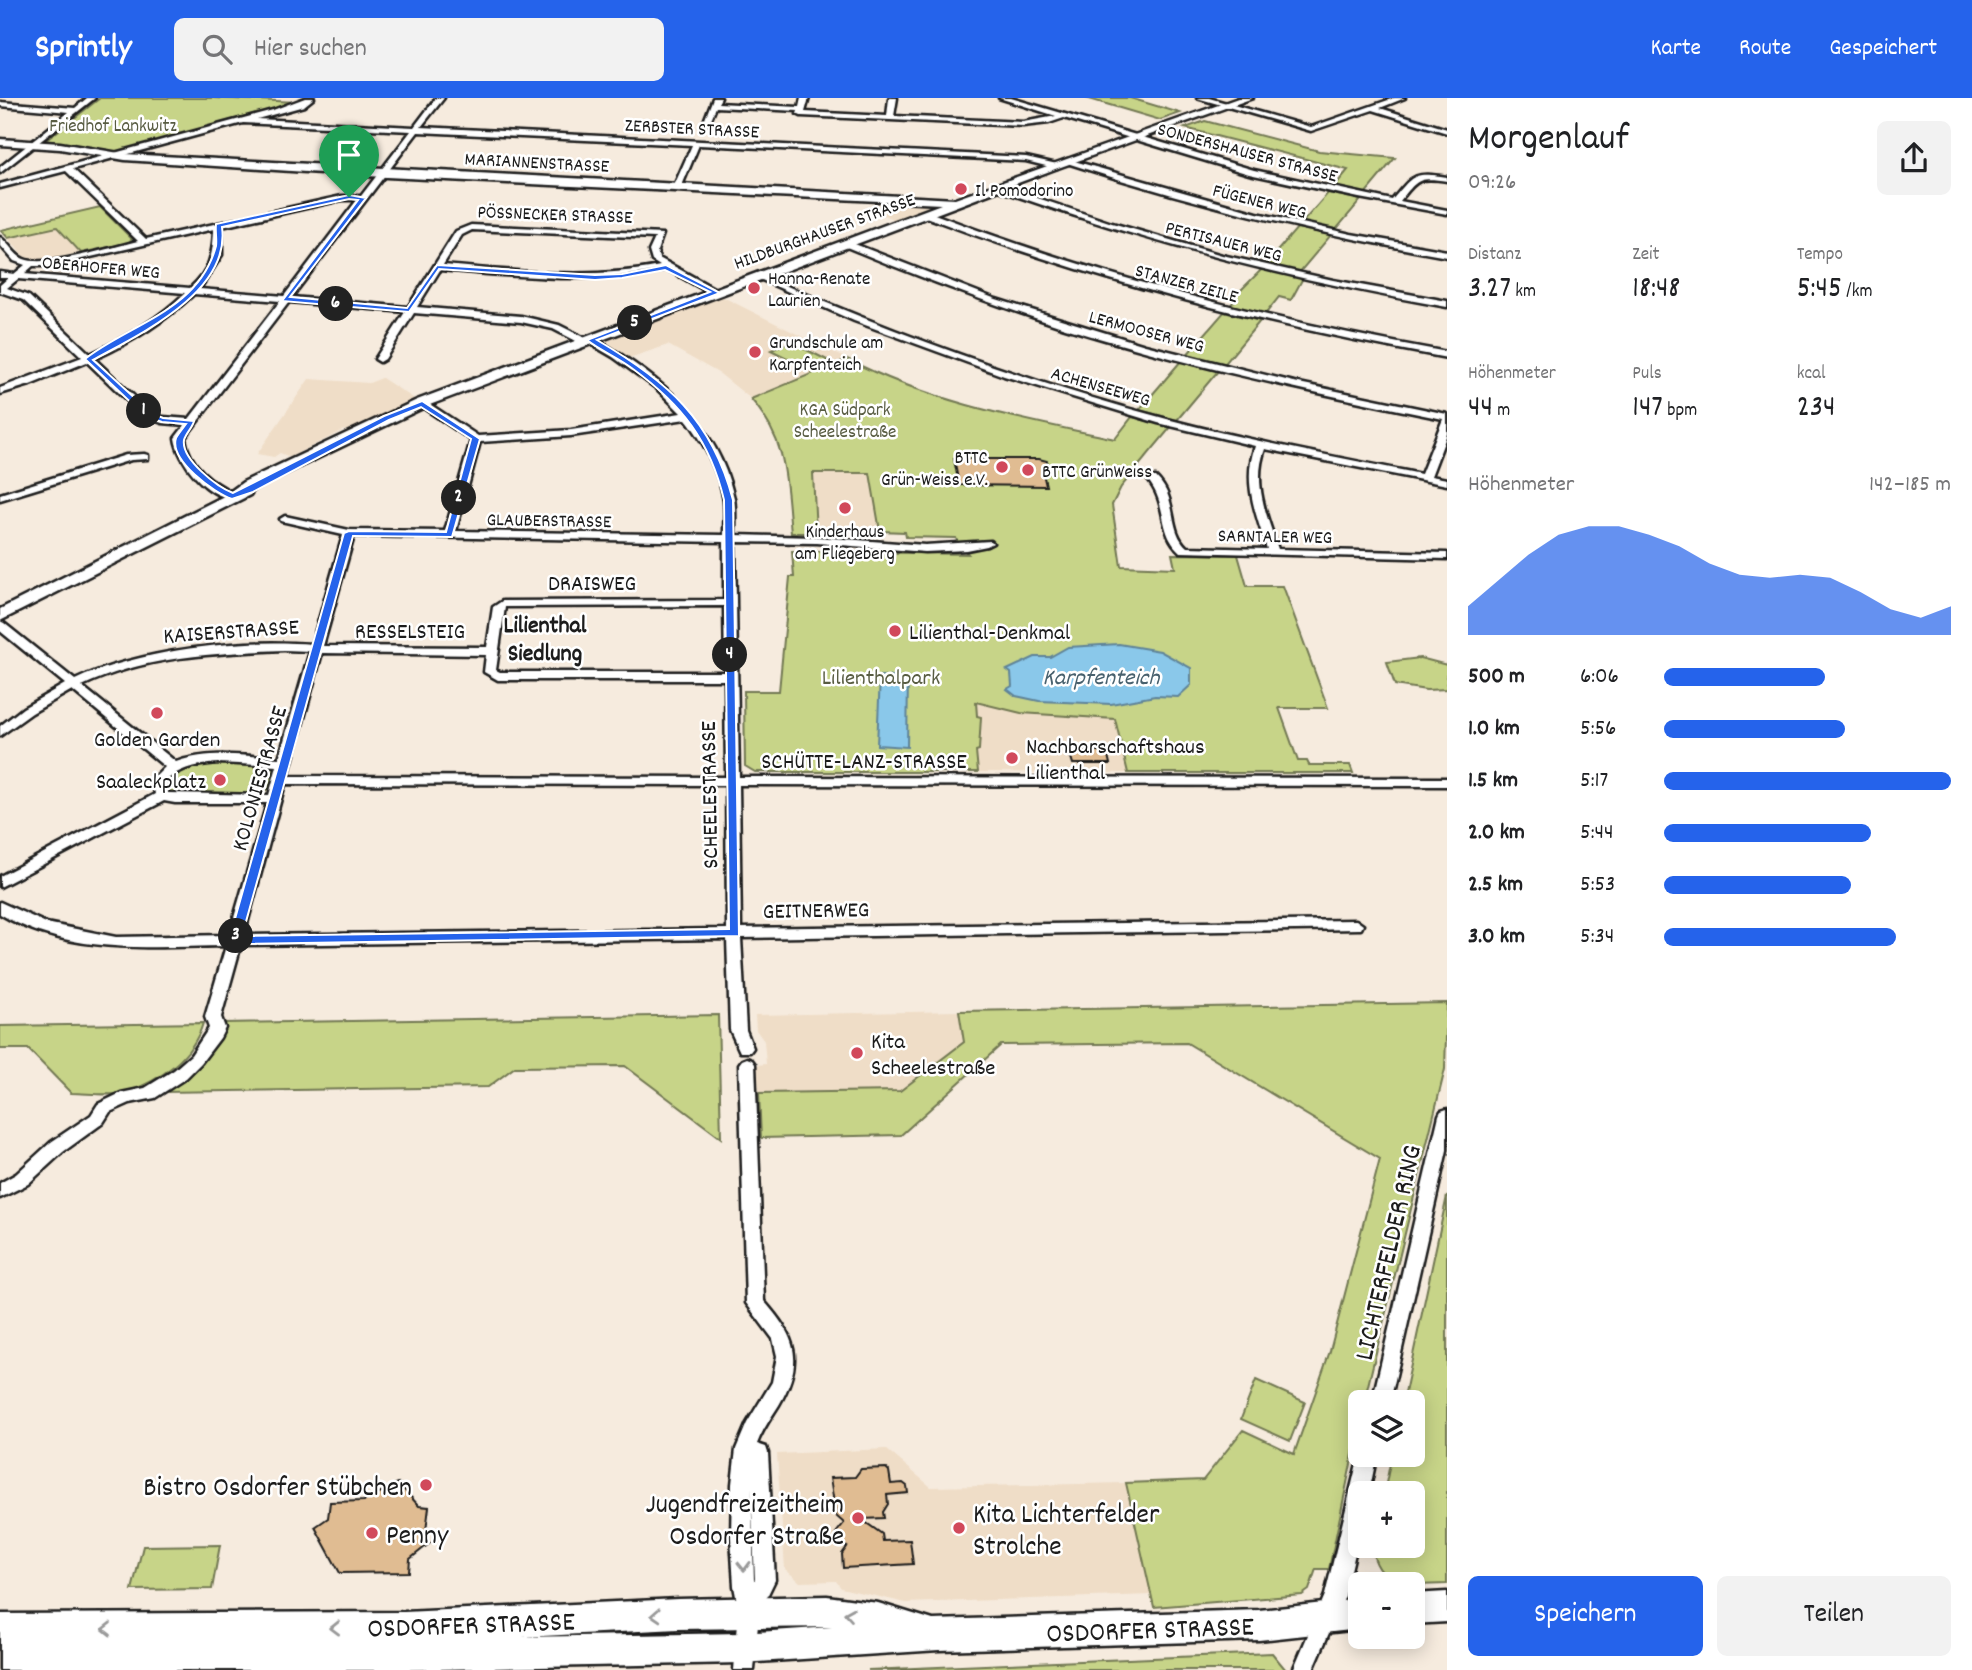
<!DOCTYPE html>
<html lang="de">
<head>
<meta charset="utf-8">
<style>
	body { margin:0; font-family:Dekko,sans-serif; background:#f2f2f2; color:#202124; height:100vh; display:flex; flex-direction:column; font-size:26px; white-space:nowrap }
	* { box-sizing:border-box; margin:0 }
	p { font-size:23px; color:#757577 }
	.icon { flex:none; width:38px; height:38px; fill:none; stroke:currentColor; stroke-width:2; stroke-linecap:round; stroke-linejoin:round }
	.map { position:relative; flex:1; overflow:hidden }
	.details { display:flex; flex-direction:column; background:#fff; width:525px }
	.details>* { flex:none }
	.controls { position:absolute; left:1348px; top:1292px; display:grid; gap:14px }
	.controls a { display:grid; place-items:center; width:77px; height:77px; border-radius:10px; background:#fff; box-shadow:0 4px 18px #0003; font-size:35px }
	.pin { position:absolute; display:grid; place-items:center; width:60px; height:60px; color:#fff; margin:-72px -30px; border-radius:50% 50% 50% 0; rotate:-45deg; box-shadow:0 0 7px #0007 }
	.pin .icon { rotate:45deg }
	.km { position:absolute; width:35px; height:35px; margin:-18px; border-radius:50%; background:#222; color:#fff; font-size:19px; line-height:35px; text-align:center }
	.round { display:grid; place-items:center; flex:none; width:74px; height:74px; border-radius:10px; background:#f2f2f2 }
	.headline { display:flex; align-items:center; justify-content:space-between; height:119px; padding:0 21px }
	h1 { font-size:38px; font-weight:600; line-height:52px }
	.metrics { display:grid; grid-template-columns:repeat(3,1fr); gap:10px; height:119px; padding:7px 21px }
	.metrics div { display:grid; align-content:center }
	.metrics b { font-size:30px; font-weight:600 }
	.metrics small { font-size:19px; font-weight:400 }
	.metrics p { font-size:19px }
	.chart { height:196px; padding:14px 21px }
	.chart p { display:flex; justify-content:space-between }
	.chart svg { width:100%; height:126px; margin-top:7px; fill:#2563eb; opacity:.7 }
	.action { display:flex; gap:14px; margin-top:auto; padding:14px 21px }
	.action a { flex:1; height:80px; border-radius:10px; background:#2563eb; color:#fff; font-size:28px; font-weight:600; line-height:80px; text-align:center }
	.action a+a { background:#f2f2f2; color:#202124 }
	ul { padding:0 21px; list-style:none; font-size:23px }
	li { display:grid; grid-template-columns:112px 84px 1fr; align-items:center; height:52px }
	li i { height:18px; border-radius:9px; background:#2563eb }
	header { display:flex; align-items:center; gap:42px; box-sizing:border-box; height:98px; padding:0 35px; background:#2563eb; color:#fff }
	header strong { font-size:33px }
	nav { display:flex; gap:38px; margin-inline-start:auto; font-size:24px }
	.search { width:490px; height:63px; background:#f2f2f2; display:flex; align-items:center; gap:18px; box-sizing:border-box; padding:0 24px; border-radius:10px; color:#757577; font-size:26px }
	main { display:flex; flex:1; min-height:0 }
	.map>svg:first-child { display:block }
	.built { fill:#efddc7 }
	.green { fill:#c7d488; stroke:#727852; stroke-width:2 }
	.water { fill:#8ac8ea; stroke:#5e8398; stroke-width:2 }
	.building { fill:#e0bc92; stroke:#1c1c1c; stroke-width:2 }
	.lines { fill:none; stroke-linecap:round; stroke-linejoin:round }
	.street-casing { stroke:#1c1c1c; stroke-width:5 }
	.secondary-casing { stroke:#1c1c1c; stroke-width:5 }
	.street { fill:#fff; fill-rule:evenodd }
	.secondary { fill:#fff; fill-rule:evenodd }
	.oneway { stroke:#999 }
	.route { fill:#2563eb; stroke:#fff; stroke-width:2; fill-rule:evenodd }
	.poi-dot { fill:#d1495b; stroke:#fff; stroke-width:2.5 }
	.labels { text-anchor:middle; stroke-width:5; stroke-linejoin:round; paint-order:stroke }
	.far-park-label { font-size:19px; fill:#585c42; stroke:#fff }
	.far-street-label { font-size:19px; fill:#1c1c1c; stroke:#fff }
	.far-poi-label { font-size:19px; fill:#1c1c1c; stroke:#fff; text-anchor:start }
	.street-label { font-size:23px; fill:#1c1c1c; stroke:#fff }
	.poi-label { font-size:23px; fill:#1c1c1c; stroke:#fff; text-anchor:start }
	.park-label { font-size:23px; fill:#585c42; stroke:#fff }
	.neighbourhood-label { font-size:24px; font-weight:bold; fill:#1c1c1c; stroke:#fff }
	.water-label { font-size:24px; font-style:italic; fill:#48616e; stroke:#fff }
	.near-street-label { font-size:28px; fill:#1c1c1c; stroke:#fff }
	.near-poi-label { font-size:28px; fill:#1c1c1c; stroke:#fff; text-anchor:end }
</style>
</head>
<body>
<header>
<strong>Sprintly</strong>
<div class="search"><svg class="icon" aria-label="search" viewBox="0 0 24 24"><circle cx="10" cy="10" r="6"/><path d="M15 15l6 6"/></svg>Hier suchen</div>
<nav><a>Karte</a><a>Route</a><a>Gespeichert</a></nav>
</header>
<main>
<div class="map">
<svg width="1447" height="1572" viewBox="0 0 1447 1572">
	<rect width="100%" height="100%" fill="#f6ebde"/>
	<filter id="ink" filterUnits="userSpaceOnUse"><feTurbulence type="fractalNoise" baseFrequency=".0143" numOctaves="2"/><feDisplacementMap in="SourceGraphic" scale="14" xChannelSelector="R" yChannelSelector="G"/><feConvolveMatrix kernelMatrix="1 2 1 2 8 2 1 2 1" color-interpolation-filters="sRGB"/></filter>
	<g filter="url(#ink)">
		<g class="built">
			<polygon points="879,103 935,106 936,108 896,122 877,114"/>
			<polygon points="57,129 81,155 44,162 29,161 24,159 8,140"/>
			<polygon points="721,198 847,261 751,301 720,276 668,247 629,260 601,243"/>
			<polygon points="382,280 416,302 347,333 344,332 290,359 280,355 274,359 257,356 309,281 369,285"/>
			<polygon points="813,375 870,375 880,433 816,435"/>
			<polygon points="975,604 1021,615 1115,621 1128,675 978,674 976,652 980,619 977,619"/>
			<polygon points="959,913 964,944 900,993 759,995 757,967 766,966 764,943 756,932 755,917"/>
			<polygon points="886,1351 931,1389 1126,1385 1152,1497 906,1505 841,1490 836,1483 800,1484 785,1471 777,1356"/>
		</g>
		<g class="green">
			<polygon points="100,0 213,0 297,4 118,55 45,43"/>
			<polygon points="1086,0 1130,0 1180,15 1160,22"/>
			<polygon points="1205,23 1319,53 1395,60 1365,96 1333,90 1348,72 1185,30"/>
			<polygon points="1328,95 1361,102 1334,134 1300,127"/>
			<polygon points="100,109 132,141 128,145 81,155 57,129 8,140 1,132"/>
			<polygon points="1297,130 1331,137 1299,175 1265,167"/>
			<polygon points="1262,171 1303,180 1291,202 1279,199 1263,219 1228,210 1235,202 1233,200"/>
			<polygon points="1224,214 1260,223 1223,268 1185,259"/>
			<polygon points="791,244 829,263 809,271 771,252"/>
			<path d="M847 261C933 305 1021 321 1115 341L1132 319 1171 329 1121 389 1112 407 1121 468 1175 470 1172 456 1238 457 1247 488H1283L1328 610H1279L1298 663H1307L1309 667H1350L1353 675H1128L1115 621 1021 615 976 604 977 618 981 619 979 652 976 653 978 674H755L745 668 744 593H779L790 479H794L792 453 968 456 958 446 956 440 906 439 905 434 880 433 870 375H813L816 435H791C786 381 788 344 751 301Z"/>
			<polygon points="1181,263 1218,273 1177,322 1139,312"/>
			<polygon points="1420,560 1447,567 1447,591 1426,592 1395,587 1387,564"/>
			<polygon points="192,666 262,666 277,675 273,689 252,698 178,698 167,692 167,680"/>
			<polygon points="1447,905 1445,971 1364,1304 1360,1304 1360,1323 1329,1471 1316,1471 1309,1492 1302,1497 1154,1509 1126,1385 1203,1382 1243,1332 1294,1356 1330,1253 1380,1061 1187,945 1001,947 901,1037 761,1040 759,995 900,993 964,944 959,913"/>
			<path d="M718 917 721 1040 625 968 515 969 488 989 164 994C192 977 214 956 223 925Z"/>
			<path d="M203 925C193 959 160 983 127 994 111 999 88 995 71 995L28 951H0V928Z"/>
			<path d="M1447 1098V1486C1415 1487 1376 1492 1372 1448L1412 1447V1395H1384L1392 1356H1412V1304H1403Z"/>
			<polygon points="1256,1282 1305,1304 1290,1343 1241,1321"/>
			<polygon points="220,1447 212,1491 132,1492 143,1448"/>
			<polygon points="1272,1555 1286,1572 868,1572"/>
		</g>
		<g class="water">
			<polygon points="1119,546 1160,553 1191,570 1191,587 1178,599 1155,598 1111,606 1039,603 1016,598 1007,591 1012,588 1011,575 1007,572 1035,559 1050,559 1068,549"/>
			<polygon points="880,578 908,580 907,649 877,647"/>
		</g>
		<g class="building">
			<polygon points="954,361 1039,361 1047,363 1050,375 1043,375 1046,388 959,387"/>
			<polygon points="1069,653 1107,653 1110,666 1073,666"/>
			<polygon points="886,1370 889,1373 891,1386 903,1385 907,1388 908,1395 887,1397 888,1406 883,1414 884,1420 861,1421 882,1436 883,1443 910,1442 913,1466 843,1470 842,1456 847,1449 836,1444 836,1435 844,1425 836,1418 830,1380 855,1379 861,1371"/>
			<polygon points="398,1385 419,1408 429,1409 425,1441 430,1445 410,1461 409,1474 340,1475 315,1429 328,1420 330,1404 364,1403"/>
		</g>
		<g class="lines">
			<g class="street-casing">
				<g id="street">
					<polygon points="87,0 95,0 0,75 0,69 69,14 0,8 0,4 75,10"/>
					<path d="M305 0H314L304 8 257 21 414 29 436 0H444L421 29 1026 59 1057 66V70H1054L1026 63 699 47 681 90 677 92 673 90 692 47 418 34 292 199 408 209 456 133 471 127 663 136 657 153 659 160 719 193V197H713L667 171C591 187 517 178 440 172L417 209 521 218 559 227 587 241 594 240C659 278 717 323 734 400 736 412 735 425 735 437L817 439 925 447 991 443 993 445 987 448 967 452 925 454 817 445 735 444 739 679 1447 680V688L739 687 741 830 1356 822 1363 827 1361 831 741 840 746 932 753 950 750 954H740L730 932 727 841 241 847 221 919 225 930 220 940 201 965 186 980 155 1000 130 1005 110 1014 103 1025 63 1054 28 1086 0 1100V1085L16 1076 51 1044 91 1017 98 1006 121 995 145 990 174 972 191 957 209 930 205 919 226 848C150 849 68 857 0 816V804L46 825 116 839 229 837 267 705H175L164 703 0 789V778L155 696 152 682 165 669 72 592 32 615 0 638V628L23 610 65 586 0 533V523L4 525 75 582C139 552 241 540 312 546L343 437 281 423 280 421 285 418 349 432 445 433 471 342 419 307V303H425L478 338 571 332 681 315 657 291 613 259 589 245 582 246 553 231 521 224 414 215 385 261 380 264 375 261 405 214 289 204 185 340C189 368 212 384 236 396V400C209 403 178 364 175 340L185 327 162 325 144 319 87 264 30 287 0 296V290L82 259 23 202 0 194V187L8 180H0V174L14 176 25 167 14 163 0 147V139C9 145 14 157 24 161 46 170 113 149 138 143L66 73 0 90V86L273 12ZM243 25 411 33 361 98H342L146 141 73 71ZM342 102H357L284 198 200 191 222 157V129ZM214 131C213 157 210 172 190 190L24 176 33 168H51ZM472 132 655 140 649 153 652 163 660 168C588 182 516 173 443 167L462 137ZM18 181 185 195C158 221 124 241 90 256L29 198 7 190ZM194 196 280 203 189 321 163 319 152 315 95 261C131 245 166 223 194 196ZM686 321C703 342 720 375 724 403 725 414 724 426 724 437L456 433 480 344 571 338ZM354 438 724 444V502L502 503 493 509 487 549 323 548ZM724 508 725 574H500L496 572 505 509ZM284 552 310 553 279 660C245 658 209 652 176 664L82 588C145 558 215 555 284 552ZM322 555 486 557 484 574 498 582H725L726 679 288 678ZM218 665 277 668 269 697 168 695 166 683C181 669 197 667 218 665ZM285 686 726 687 727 831 244 837Z"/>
					<path d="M713 0H721L718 5 799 9 801 0H809L805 14 887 18 889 0H897L894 18 1023 24 1056 18 999 0H1011L1254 72 1392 102C1414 76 1413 74 1447 79V83C1418 79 1418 81 1400 103L1447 112V116L1359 100 1249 76 1064 20 1049 25 1023 28 801 18 797 16 798 13 716 9 709 26H703Z"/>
					<polygon points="1197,0 1209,0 1311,29 1394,0 1405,0 1380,10 1447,31 1447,35 1373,12 1311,33"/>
					<path d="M1067 61 1257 115 1351 136 1447 153V159C1318 136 1192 106 1067 65Z"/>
					<path d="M999 87 1112 125 1222 157 1333 182 1447 203V209C1293 182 1143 144 996 91L995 89Z"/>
					<path d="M923 114H929C1099 179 1268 222 1447 254V260C1268 228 1094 183 923 118Z"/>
					<path d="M847 143 996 201 1145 247 1294 284 1447 316V336L1431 378 1447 381V387L1265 351C1252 385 1267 418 1278 451L1447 455V461L1180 454C1157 433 1169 407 1147 381L1148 379H1156C1179 401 1167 431 1187 449L1267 451C1256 416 1242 384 1255 348L1158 325 1004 278 854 223 755 179 762 177C893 235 1028 284 1167 321 1251 343 1336 359 1421 376L1443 321C1315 295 1187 268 1062 229 988 205 916 178 844 148L843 146Z"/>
					<polygon points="144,356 148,357 148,361 131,362 0,402 0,396 126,357"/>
					<path d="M747 960 752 962 755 966 764 1203C796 1239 805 1262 779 1307 771 1320 762 1332 757 1346L766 1349 768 1355 775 1482 759 1515 754 1572H734L739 1514 734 1488 731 1439 732 1386 736 1351 747 1325 772 1284 777 1258 773 1241 746 1205 739 966 742 962ZM751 1388 755 1481 754 1483Z"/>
					<polygon points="1447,1011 1447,1052 1390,1304 1372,1304 1439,1017 1441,1013"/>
					<polygon points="1360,1353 1360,1356 1377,1356 1369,1395 1360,1395 1360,1434 1345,1498 1313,1572 1293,1572 1325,1497"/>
				</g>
			</g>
			<g class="secondary-casing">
				<g id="secondary">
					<polygon points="1238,0 1253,0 1058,70 427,308 255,390 250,397 0,523 0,511 224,398 243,384 417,302 941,106 366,78 125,62 60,51 0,47 0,41 60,45 125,56 955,101"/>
					<polygon points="1447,1494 1447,1524 1412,1526 1412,1496"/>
					<path d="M827 1498 878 1505 933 1522 1259 1512 1360 1501V1531L1259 1542 939 1552 742 1565 387 1572H0V1516L404 1514 678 1501ZM832 1529 742 1535 522 1539 678 1531Z"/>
				</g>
			</g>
			<use href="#street" class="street"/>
			<use href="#secondary" class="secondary"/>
		</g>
		<defs><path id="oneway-chevron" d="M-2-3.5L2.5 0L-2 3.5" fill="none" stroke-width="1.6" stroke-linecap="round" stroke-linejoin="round" transform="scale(1.75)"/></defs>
		<g class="oneway">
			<use href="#oneway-chevron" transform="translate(744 1468) rotate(89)"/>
			<use href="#oneway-chevron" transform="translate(849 1516) rotate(-171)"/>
			<use href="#oneway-chevron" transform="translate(656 1517) rotate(177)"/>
			<use href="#oneway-chevron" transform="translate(335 1530) rotate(179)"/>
			<use href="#oneway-chevron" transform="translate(107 1531) rotate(180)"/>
		</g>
	</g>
	<path class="route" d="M349 97 366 100 290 199 407 210 437 167 595 177 622 176 666 167 720 195 597 242C667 283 712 321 733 402L739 838 235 846 229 842 344 435 349 433 446 434 471 341 421 309 389 322 253 394 232 401C214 395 169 362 176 340 178 336 183 330 186 326L162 324 145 318 85 261C129 226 199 213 216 148 217 141 215 133 216 126ZM349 101 358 102 282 203 409 214 439 171 595 182 622 180 665 172 710 194 587 242C601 253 619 260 633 271 682 307 710 343 724 402L729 831 242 838 353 438 452 439 480 341 422 303 384 318 233 395C217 389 181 361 184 342 186 335 193 329 194 323L163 320 151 315 93 262C140 236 231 194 222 129Z"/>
	<g class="poi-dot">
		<circle cx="961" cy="91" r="7"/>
		<circle cx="754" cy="190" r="7"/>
		<circle cx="755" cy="254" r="7"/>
		<circle cx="1002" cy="369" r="7"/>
		<circle cx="1028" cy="372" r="7"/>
		<circle cx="845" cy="410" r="7"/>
		<circle cx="895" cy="533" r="7"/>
		<circle cx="157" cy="615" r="7"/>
		<circle cx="1012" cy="660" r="7"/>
		<circle cx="220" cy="682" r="7"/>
		<circle cx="857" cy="955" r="7"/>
		<circle cx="426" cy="1387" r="7"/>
		<circle cx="858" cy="1420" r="7"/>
		<circle cx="959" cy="1430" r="7"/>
		<circle cx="372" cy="1435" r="7"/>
	</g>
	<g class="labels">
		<g class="far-park-label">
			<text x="113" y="33">Friedhof Lankwitz</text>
			<text x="845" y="317">KGA Südpark<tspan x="845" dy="22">Scheelestraße</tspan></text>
		</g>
		<g class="far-street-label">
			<text transform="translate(692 29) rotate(3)" y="7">ZERBSTER STRASSE</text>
			<text transform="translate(1248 53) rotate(15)" y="7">SONDERSHAUSER STRASSE</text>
			<text transform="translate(537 63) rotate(3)" y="7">MARIANNENSTRASSE</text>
			<text transform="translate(1260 102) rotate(14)" y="7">FÜGENER WEG</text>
			<text transform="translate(555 115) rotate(2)" y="7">PÖSSNECKER STRASSE</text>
			<text transform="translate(824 132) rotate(-20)" y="7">HILDBURGHAUSER STRASSE</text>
			<text transform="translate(1224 142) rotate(14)" y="7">PERTISAUER WEG</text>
			<text transform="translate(101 168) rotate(5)" y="7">OBERHOFER WEG</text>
			<text transform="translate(1187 184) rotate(15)" y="7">STANZER ZEILE</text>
			<text transform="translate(1147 232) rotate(15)" y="7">LERMOOSER WEG</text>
			<text transform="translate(1101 287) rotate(16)" y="7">ACHENSEEWEG</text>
			<text transform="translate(549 421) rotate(1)" y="7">GLAUBERSTRASSE</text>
			<text transform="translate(1275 437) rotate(1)" y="7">SARNTALER WEG</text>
		</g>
		<g class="far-poi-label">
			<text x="975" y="98">Il Pomodorino</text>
			<text x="768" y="186">Hanna-Renate<tspan x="768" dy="22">Laurien</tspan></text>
			<text x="769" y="250">Grundschule am<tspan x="769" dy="22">Karpfenteich</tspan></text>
			<text x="988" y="365" text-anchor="end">BTTC<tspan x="988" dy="22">Grün-Weiss e.V.</tspan></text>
			<text x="1042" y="379">BTTC GrünWeiss</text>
			<text x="845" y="439" text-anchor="middle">Kinderhaus<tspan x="845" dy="22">am Fliegeberg</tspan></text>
		</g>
		<g class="street-label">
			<text x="592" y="492">DRAISWEG</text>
			<text transform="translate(231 532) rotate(-4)" y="8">KAISERSTRASSE</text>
			<text x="410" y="540">RESSELSTEIG</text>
			<text x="864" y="670">SCHÜTTE-LANZ-STRASSE</text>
			<text transform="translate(258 680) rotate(-74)" y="8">KOLONIESTRASSE</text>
			<text transform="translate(708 697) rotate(-91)" y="8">SCHEELESTRASSE</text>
			<text transform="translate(816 811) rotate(-1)" y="8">GEITNERWEG</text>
		</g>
		<g class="poi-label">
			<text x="909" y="541">Lilienthal-Denkmal</text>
			<text x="157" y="648" text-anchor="middle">Golden Garden</text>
			<text x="1026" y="655">Nachbarschaftshaus<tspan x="1026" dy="26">Lilienthal</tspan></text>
			<text x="206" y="690" text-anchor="end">Saaleckplatz</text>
			<text x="871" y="950">Kita<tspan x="871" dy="26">Scheelestraße</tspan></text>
		</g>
		<g class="park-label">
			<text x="881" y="586">Lilienthalpark</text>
		</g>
		<g class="neighbourhood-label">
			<text x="545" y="534">Lilienthal<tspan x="545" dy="28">Siedlung</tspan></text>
		</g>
		<g class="water-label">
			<text x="1101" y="586">Karpfenteich</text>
		</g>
		<g class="near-street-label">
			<text transform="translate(1386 1154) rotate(-77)" y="10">LICHTERFELDER RING</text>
			<text transform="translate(471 1525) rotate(-2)" y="10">OSDORFER STRASSE</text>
			<text transform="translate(1150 1530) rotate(-2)" y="10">OSDORFER STRASSE</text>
		</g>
		<g class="near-poi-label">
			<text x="412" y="1397">Bistro Osdorfer Stübchen</text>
			<text x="844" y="1414">Jugendfreizeitheim<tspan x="844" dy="32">Osdorfer Straße</tspan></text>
			<text x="973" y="1424" text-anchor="start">Kita Lichterfelder<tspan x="973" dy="32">Strolche</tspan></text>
			<text x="386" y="1445" text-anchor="start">Penny</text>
		</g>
	</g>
</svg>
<div class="controls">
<a><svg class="icon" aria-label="layers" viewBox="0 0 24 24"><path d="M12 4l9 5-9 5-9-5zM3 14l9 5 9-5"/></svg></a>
<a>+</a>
<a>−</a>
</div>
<div class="pin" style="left:349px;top:99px;background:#1e9e55"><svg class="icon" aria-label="arrive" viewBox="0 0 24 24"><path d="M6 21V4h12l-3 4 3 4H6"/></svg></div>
<b class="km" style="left:144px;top:313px">1</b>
<b class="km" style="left:459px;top:400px">2</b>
<b class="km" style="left:236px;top:838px">3</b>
<b class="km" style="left:730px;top:557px">4</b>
<b class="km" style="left:635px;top:225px">5</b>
<b class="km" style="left:336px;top:206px">6</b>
</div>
<section class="details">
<div class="headline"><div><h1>Morgenlauf</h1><p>09:26</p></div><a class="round"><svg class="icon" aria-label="share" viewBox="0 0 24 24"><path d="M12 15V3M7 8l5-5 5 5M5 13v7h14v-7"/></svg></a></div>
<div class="metrics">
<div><p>Distanz</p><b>3.27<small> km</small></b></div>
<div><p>Zeit</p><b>18:48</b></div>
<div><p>Tempo</p><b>5:45<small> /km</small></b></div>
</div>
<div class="metrics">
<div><p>Höhenmeter</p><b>44<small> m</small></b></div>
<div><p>Puls</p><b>147<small> bpm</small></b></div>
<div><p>kcal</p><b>234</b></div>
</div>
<div class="chart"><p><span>Höhenmeter</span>142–185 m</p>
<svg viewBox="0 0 160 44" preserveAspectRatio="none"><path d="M0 44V34L10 25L20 16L30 9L40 6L50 6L60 9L70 13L80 19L90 23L100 24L110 23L120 24L130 29L140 35L150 38L160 34V44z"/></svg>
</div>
<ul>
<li><b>500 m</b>6:06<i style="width:56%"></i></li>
<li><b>1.0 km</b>5:56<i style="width:63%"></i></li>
<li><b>1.5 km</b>5:17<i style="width:100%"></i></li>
<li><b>2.0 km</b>5:44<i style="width:72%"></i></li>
<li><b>2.5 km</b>5:53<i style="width:65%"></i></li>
<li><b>3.0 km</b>5:34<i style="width:81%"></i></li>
</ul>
<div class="action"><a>Speichern</a><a>Teilen</a></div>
</section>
</main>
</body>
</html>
